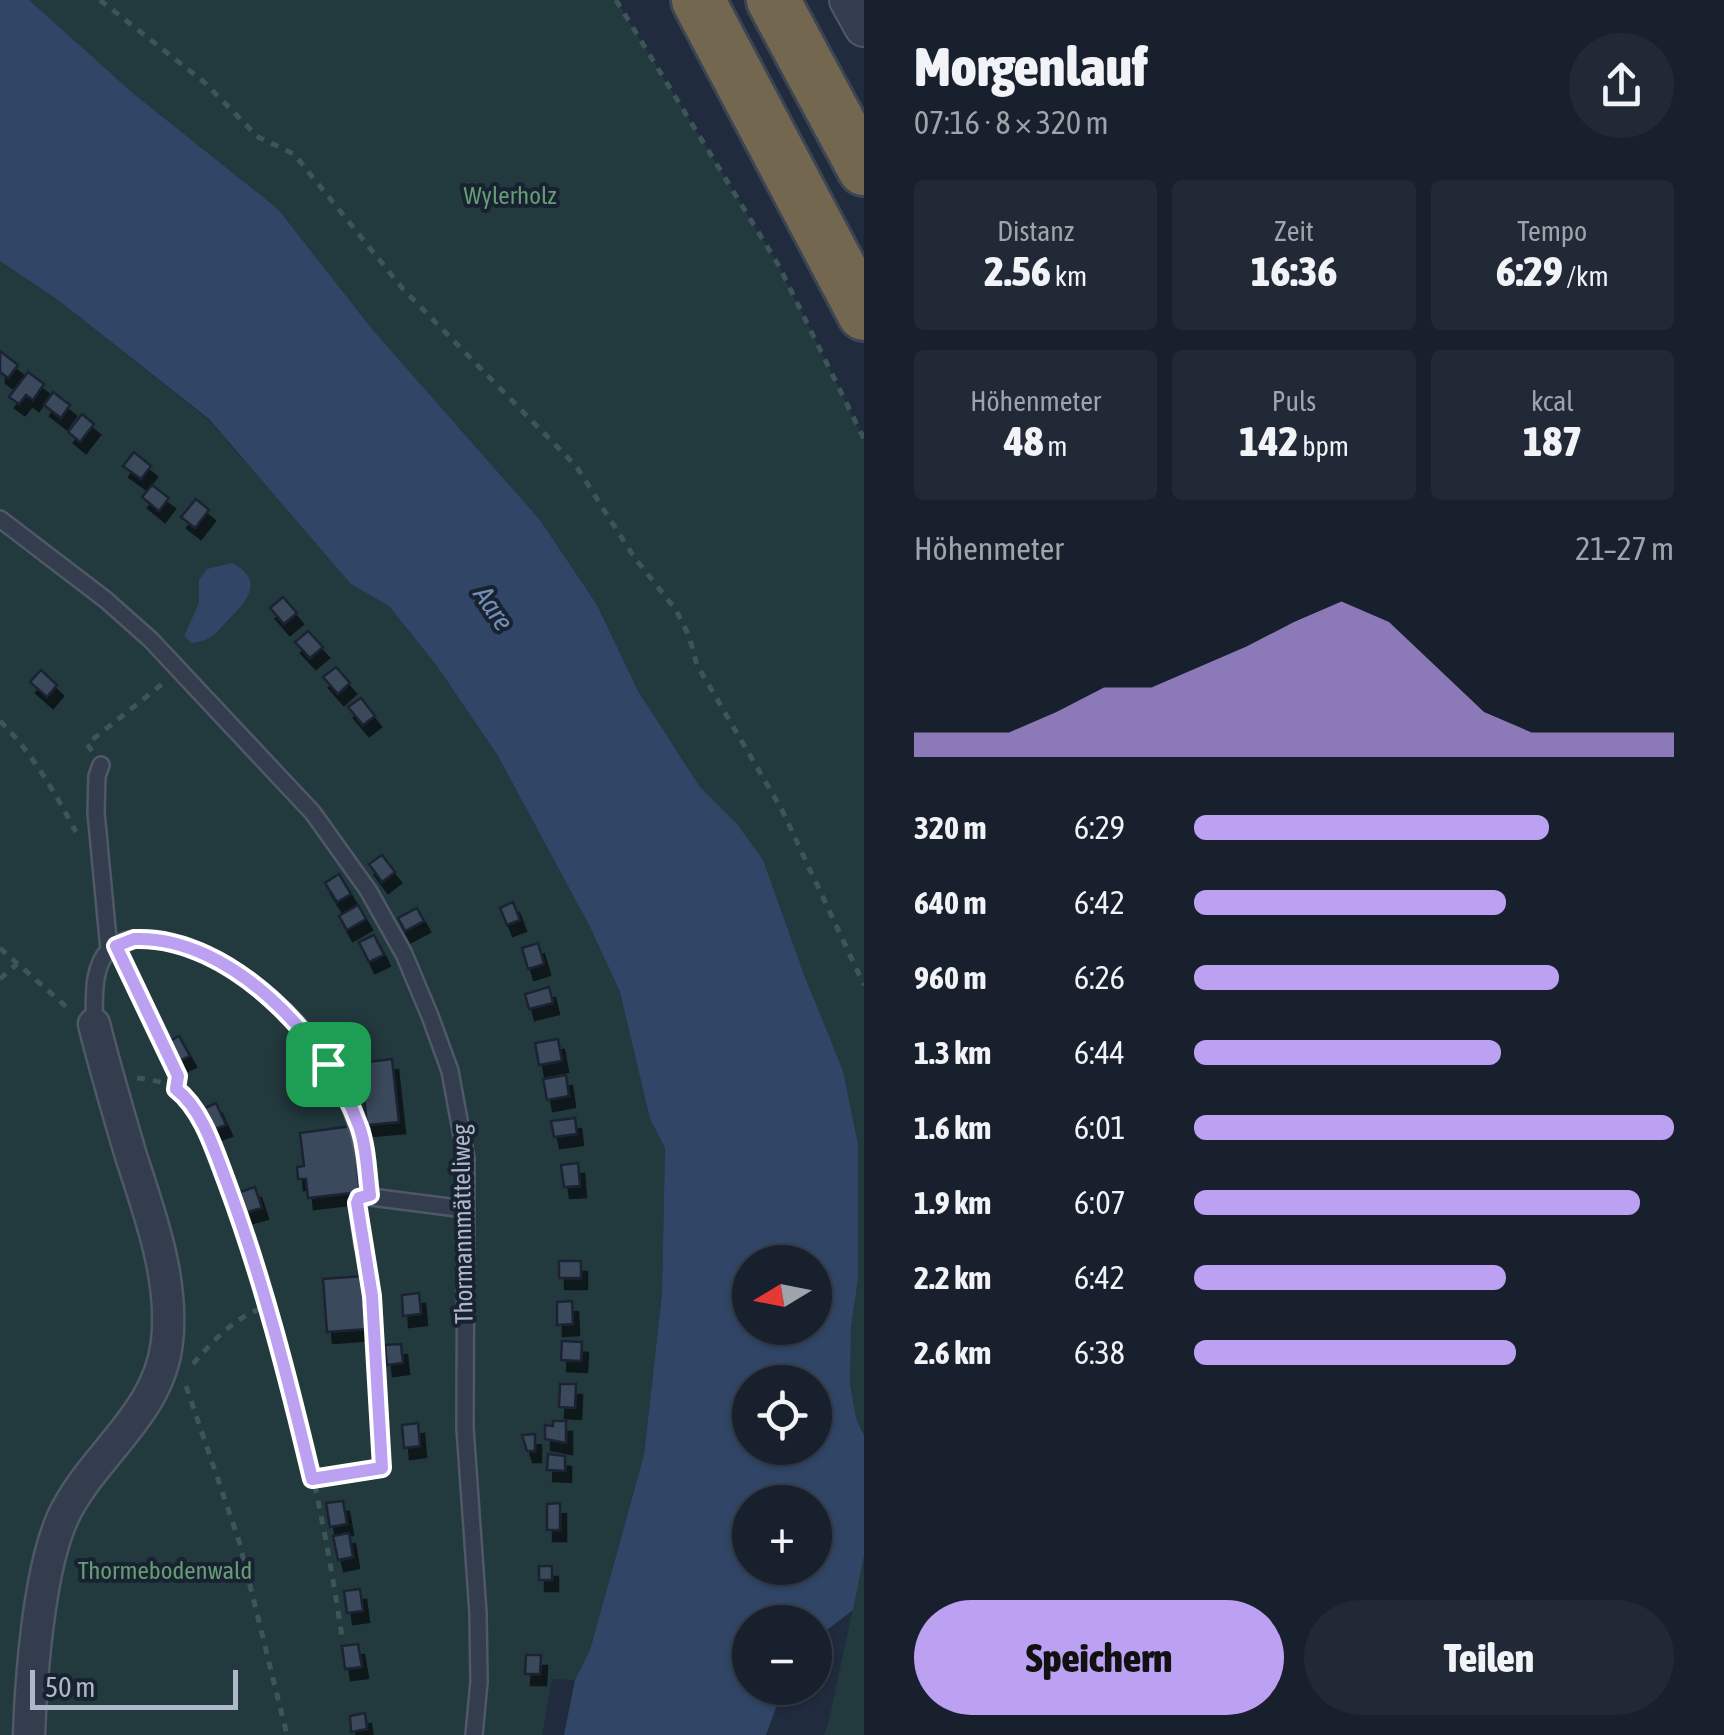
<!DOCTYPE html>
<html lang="de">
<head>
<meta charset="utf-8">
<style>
	body { margin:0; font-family:"Asap Condensed",sans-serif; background:#212836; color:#f1f3f6; height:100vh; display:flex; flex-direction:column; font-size:38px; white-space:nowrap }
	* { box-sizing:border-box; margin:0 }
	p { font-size:32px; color:#9fa3aa }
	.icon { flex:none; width:55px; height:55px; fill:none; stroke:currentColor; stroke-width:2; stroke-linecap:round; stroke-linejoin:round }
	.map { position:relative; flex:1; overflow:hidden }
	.drawer { display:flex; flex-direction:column; background:#18202e; width:860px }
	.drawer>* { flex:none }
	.needle { width:65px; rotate:260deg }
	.fabs { position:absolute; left:732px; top:1245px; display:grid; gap:20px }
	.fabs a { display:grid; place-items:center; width:100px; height:100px; border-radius:50%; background:#18202e; box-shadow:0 2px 8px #0004,0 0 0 2px #363e4a; font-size:50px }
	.scale { position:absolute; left:30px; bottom:25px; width:208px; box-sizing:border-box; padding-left:10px; border:5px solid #afb8c9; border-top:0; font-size:28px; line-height:35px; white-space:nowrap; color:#afb8c9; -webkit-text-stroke:8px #192231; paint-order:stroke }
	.pin { position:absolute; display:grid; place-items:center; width:85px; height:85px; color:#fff; margin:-42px; border-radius:20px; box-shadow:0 5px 15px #0006 }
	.round { display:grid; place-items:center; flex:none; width:105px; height:105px; border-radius:52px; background:#212836 }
	.summary { display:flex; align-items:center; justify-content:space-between; height:170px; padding:0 50px }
	h1 { font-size:55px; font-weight:800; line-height:75px }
	.figures { display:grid; grid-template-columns:repeat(3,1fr); gap:15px; height:170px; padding:10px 50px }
	.figures div { display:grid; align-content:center; border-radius:10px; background:#212836; text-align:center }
	.figures b { font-size:42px; font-weight:800 }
	.figures small { font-size:28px; font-weight:400 }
	.figures p { font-size:28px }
	.chart { height:280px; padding:20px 50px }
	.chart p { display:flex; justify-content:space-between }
	.chart svg { width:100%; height:180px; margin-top:10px; fill:#bca0f2; opacity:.7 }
	.button { display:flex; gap:20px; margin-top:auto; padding:20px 50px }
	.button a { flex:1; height:115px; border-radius:60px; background:#bca0f2; color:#111; font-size:40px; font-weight:800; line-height:115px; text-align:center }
	.button a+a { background:#212836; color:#f1f3f6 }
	ul { padding:0 50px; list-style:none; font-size:32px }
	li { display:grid; grid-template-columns:160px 120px 1fr; align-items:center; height:75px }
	li i { height:25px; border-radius:12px; background:#bca0f2 }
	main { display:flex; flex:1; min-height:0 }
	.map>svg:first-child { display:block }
	.green { fill:#22393e }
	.water { fill:#314666; fill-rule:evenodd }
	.building { fill:#3b495d; stroke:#1b2433; stroke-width:2.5; filter:url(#shadow) }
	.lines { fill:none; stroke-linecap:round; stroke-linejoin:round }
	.service-casing { stroke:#4f5867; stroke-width:20 }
	.minor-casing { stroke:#4f5867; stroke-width:35 }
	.tertiary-casing { stroke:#4f5867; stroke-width:42 }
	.motorway-casing { stroke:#3c4554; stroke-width:58 }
	.path { stroke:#3d5558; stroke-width:5; stroke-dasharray:8 8; stroke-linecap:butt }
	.service { stroke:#343d4d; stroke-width:15 }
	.minor { stroke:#343d4d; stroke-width:30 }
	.tertiary { stroke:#343d4d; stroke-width:38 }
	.motorway { stroke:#746750; stroke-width:52 }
	.route-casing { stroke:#fff; stroke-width:20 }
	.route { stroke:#bca0f2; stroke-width:12 }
	.labels { text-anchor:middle; stroke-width:8; stroke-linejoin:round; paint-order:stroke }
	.park-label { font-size:25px; fill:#649c73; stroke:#192231 }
	.street-label { font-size:25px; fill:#afb8c9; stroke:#192231 }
	.water-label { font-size:28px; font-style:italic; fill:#748db3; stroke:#192231 }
</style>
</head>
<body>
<main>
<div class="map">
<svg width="864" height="1735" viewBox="0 0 864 1735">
	<defs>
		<filter id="shadow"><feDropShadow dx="6" dy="11" stdDeviation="0" flood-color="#0009"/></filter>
	</defs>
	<rect width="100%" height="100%" fill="#202b3d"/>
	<g class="green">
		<polygon points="29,0 616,0 779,266 864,439 864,1436 856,1418 850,1384 851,1327 858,1279 858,1144 843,1071 737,824 700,787 638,691 597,605 540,520 372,329 278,209 134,94"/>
		<polygon points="0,261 58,300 209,420 239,455 371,593 389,606 437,666 498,756 589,925 620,992 650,1119 665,1148 662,1294 644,1455 590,1650 575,1680 552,1679 542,1735 0,1735"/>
		<polygon points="864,1556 864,1735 824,1735 829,1720"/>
	</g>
	<g class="water">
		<path d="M0 0H29L134 94 278 209 372 329 540 520 597 605 638 691 700 787 737 824 763 860 804 975 843 1071 858 1144V1279L851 1327 850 1384 856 1418 864 1436V1556L853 1610 815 1639V1622H750V1688H783L766 1735H564L575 1680 590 1650 644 1455 662 1294 665 1148 650 1119 620 992 589 925 498 756 437 666 389 606 351 584 209 419 58 300 0 261ZM750 1262H815V1328H750ZM750 1382H815V1448H750ZM750 1502H815V1568H750Z"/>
		<path d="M232 563C263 579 250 598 232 616 218 629 214 641 192 643L184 636 199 603V580L207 569Z"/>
	</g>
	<g class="building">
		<polygon points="0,351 18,365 8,378 0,372"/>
		<polygon points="28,372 44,384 33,400 26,395 19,404 9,397"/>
		<polygon points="53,392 70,405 61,418 44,405"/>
		<polygon points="82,414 94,424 80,442 68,432"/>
		<polygon points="134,452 151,466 141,479 123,466"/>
		<polygon points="152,485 169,498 159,511 142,497"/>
		<polygon points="196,499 209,510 195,528 181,517"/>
		<polygon points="283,597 297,613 284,624 270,608"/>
		<polygon points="308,631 323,647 310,658 295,642"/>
		<polygon points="336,667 350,683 338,694 323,677"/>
		<polygon points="41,670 57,685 47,697 30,682"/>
		<polygon points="361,698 375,716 363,725 348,707"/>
		<polygon points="382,855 395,872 382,882 369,864"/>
		<polygon points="339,874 351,894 337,902 325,883"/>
		<polygon points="513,902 520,920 507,925 500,908"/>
		<polygon points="358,905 366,919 347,930 339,916"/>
		<polygon points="417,908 424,921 405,931 398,918"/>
		<polygon points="374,935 384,955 369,962 359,942"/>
		<polygon points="538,943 544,964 528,969 522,948"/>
		<polygon points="549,987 553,1003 529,1009 525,994"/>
		<polygon points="179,1036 190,1056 175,1063 165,1044"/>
		<polygon points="558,1039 562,1061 539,1065 535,1043"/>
		<polygon points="392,1059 399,1122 367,1125 360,1063"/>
		<polygon points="566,1075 569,1096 547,1100 543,1079"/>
		<polygon points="216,1103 226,1125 212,1130 203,1109"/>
		<polygon points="575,1118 577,1134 554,1137 551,1121"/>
		<polygon points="352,1126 360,1192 308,1198 306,1179 298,1179 297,1167 304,1166 300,1133"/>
		<polygon points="578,1163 580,1186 564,1187 561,1165"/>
		<polygon points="255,1187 262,1208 247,1212 240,1192"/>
		<rect x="559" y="1261" width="22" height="17"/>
		<polygon points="363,1276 367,1329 327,1332 323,1279"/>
		<polygon points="419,1293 421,1314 403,1316 402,1295"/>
		<polygon points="572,1301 573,1324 557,1325 557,1302"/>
		<polygon points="562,1341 582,1342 581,1361 561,1360"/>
		<polygon points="401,1344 403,1363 387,1365 385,1345"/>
		<polygon points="560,1384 576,1384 575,1408 559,1407"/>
		<polygon points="553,1421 566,1421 566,1443 545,1439 545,1425 553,1426"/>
		<polygon points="418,1423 420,1446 404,1448 402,1425"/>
		<polygon points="535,1434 535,1451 527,1451 522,1435"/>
		<polygon points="548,1454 565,1456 565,1471 547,1470"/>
		<polygon points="343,1501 347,1524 330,1527 326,1503"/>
		<polygon points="560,1503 560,1530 547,1530 547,1504"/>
		<polygon points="349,1533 353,1557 338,1560 333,1536"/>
		<rect x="539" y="1566" width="13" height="14"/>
		<polygon points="360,1589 363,1611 347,1613 344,1591"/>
		<polygon points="358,1644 362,1667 345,1669 342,1646"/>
		<polygon points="526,1655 541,1655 540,1674 525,1674"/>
		<polygon points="365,1713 367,1729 351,1732 350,1716"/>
	</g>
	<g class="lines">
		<g class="service-casing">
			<g id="service">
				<polyline points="0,519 106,600 151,640 313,813 368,890 404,954 430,1016 450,1071 466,1158 465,1428 478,1613 479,1682 474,1735"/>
				<polyline points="101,765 97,776 96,812 109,950"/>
				<path d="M94 1024C95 1001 91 968 109 950 119 939 139 938 152 939 218 946 296 1010 329 1065 357 1110 364 1144 370 1195"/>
				<polyline points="363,1246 357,1203 363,1196 465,1209"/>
			</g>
		</g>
		<g class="minor-casing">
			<path id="minor" d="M29 1735C31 1676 39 1570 63 1517 92 1455 159 1415 167 1342 174 1279 150 1215 131 1156 118 1112 105 1068 94 1024"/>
		</g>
		<g class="tertiary-casing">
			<polyline id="tertiary" points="849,0 864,27"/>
		</g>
		<g class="motorway-casing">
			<g id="motorway">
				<polyline points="698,0 864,314"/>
				<polyline points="773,0 864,169"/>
			</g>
		</g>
		<g class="path">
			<polyline points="100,0 204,82 258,137 294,154 403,289 576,466 634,557 676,610 689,636 697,665 782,810 864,985"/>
			<polyline points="616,0 779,266 864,439"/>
			<path d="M0 721C33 754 54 791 76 832"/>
			<polyline points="92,751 87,744 166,681"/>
			<polyline points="0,948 70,1010"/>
			<polyline points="125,964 178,1076 177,1089"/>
			<polyline points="0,979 17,964"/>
			<path d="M137 1078C154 1080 174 1083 185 1097 208 1123 219 1162 231 1193 284 1335 320 1488 342 1637"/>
			<path d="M193 1364C215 1339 236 1315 269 1306"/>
			<polyline points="186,1386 239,1541 287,1735"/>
			<polyline points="312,1479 382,1468 384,1465 368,1264"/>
		</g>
		<use href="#service" class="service"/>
		<use href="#minor" class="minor"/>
		<use href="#tertiary" class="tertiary"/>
		<use href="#motorway" class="motorway"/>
	</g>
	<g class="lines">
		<g class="route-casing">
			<path id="route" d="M134 939C231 935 329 1042 359 1126 367 1148 367 1173 370 1195L359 1198 357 1203 372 1296 382 1468 312 1479C288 1378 263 1280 227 1183 215 1152 203 1110 176 1089L178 1076 116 946Z"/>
		</g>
		<use href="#route" class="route"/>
	</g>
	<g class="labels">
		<g class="park-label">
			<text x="510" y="204">Wylerholz</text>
			<text x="165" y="1579">Thormebodenwald</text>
		</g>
		<g class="street-label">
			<text transform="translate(462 1224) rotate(-91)" y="9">Thormannmätteliweg</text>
		</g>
		<g class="water-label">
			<text transform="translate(494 608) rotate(56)" y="10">Aare</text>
		</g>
	</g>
</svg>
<div class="fabs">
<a><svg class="needle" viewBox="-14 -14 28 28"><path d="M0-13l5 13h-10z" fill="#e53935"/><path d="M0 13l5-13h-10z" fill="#9fa3aa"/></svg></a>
<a><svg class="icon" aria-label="locate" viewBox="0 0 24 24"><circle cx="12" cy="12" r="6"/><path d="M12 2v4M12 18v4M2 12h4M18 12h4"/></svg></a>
<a>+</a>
<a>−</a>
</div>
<div class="scale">50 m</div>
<div class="pin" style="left:328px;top:1064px;background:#1e9e55"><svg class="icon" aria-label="arrive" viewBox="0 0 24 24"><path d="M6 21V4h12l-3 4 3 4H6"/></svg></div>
</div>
<section class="drawer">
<div class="summary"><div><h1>Morgenlauf</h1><p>07:16 · 8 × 320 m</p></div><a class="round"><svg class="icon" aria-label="share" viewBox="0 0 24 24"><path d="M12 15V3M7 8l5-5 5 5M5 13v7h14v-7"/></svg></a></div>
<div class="figures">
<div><p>Distanz</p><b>2.56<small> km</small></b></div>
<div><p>Zeit</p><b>16:36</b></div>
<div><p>Tempo</p><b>6:29<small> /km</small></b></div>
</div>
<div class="figures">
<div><p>Höhenmeter</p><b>48<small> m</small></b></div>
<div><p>Puls</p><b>142<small> bpm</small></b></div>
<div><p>kcal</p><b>187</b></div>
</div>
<div class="chart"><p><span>Höhenmeter</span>21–27 m</p>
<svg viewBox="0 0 160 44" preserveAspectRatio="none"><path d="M0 44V38L10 38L20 38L30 33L40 27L50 27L60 22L70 17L80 11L90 6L100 11L110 22L120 33L130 38L140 38L150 38L160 38V44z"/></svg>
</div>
<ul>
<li><b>320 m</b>6:29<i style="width:74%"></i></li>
<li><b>640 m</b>6:42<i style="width:65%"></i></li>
<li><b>960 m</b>6:26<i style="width:76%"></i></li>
<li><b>1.3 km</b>6:44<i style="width:64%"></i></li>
<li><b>1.6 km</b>6:01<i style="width:100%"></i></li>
<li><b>1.9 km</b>6:07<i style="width:93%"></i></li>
<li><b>2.2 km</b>6:42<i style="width:65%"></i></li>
<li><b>2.6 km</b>6:38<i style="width:67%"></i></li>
</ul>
<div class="button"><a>Speichern</a><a>Teilen</a></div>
</section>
</main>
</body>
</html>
